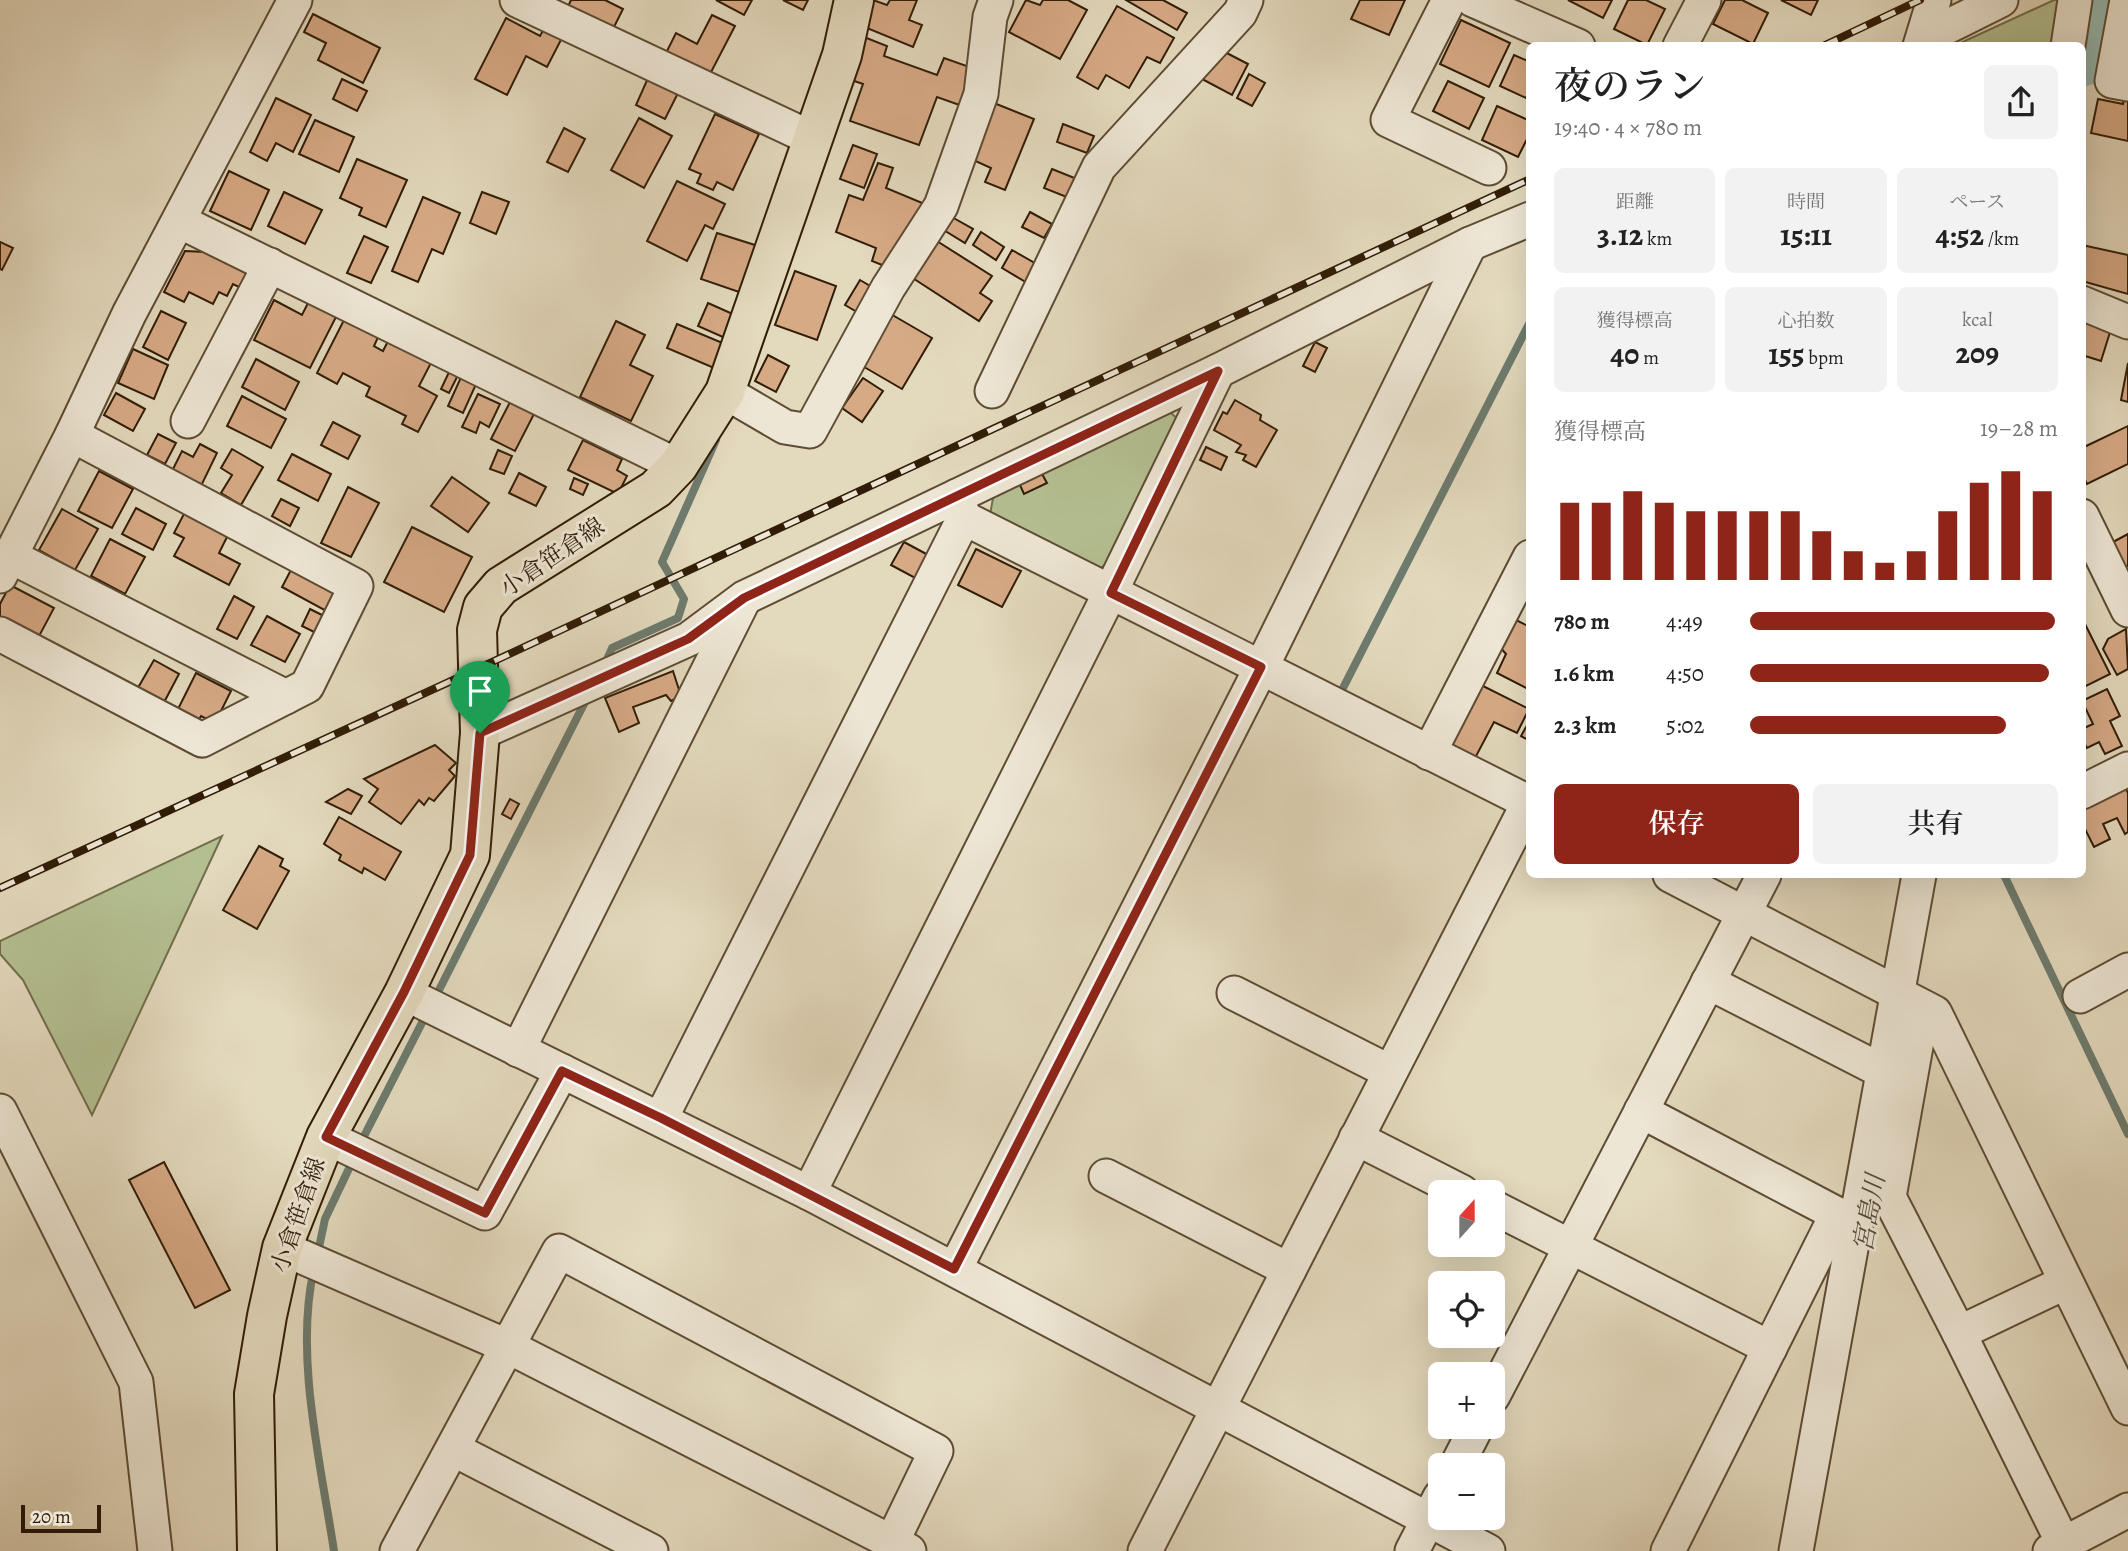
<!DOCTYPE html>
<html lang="ja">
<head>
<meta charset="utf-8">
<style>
	body { margin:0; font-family:Alegreya,"Noto Serif JP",serif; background:#f2f2f2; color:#222; height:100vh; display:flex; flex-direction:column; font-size:26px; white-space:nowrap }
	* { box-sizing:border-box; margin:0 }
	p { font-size:23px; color:#767676 }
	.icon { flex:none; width:38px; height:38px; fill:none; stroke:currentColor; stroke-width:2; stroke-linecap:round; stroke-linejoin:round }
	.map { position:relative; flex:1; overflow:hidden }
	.panel { position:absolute; left:1526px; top:42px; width:560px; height:836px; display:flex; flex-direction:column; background:#fff; border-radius:10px; box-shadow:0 7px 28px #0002 }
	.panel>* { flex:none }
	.needle { width:46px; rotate:21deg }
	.controls { position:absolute; left:1428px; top:1180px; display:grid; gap:14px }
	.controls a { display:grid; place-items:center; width:77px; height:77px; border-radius:10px; background:#fff; box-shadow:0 7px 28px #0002; font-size:35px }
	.scale { position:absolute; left:21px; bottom:18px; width:80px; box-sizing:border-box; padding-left:7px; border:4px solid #311d07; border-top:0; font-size:19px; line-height:24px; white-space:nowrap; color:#311d07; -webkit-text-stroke:5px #ede6d4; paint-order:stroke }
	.pin { position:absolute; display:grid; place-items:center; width:60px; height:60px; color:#fff; margin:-72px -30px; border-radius:50% 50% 50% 0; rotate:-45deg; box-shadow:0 0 7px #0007 }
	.pin .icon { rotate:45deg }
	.round { display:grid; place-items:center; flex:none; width:74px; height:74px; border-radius:10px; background:#f2f2f2 }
	.summary { display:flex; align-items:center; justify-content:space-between; height:119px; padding:0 28px }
	h1 { font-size:38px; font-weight:600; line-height:52px }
	.metrics { display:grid; grid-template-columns:repeat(3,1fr); gap:10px; height:119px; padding:7px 28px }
	.metrics div { display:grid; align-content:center; border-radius:10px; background:#f2f2f2; text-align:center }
	.metrics b { font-size:30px; font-weight:600 }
	.metrics small { font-size:19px; font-weight:400 }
	.metrics p { font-size:19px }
	.chart { height:196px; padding:14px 28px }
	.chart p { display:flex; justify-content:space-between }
	.chart svg { width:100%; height:126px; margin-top:7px; stroke:#8f2418; stroke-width:6 }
	.cta { display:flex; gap:14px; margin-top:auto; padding:14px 28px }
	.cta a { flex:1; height:80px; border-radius:10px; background:#8f2418; color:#fff; font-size:28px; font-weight:600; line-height:80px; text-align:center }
	.cta a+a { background:#f2f2f2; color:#222 }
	ul { padding:0 28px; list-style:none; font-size:23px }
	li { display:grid; grid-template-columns:112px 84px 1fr; align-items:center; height:52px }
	li i { height:18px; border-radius:9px; background:#8f2418 }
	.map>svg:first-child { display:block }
	.green { fill:#b4bf91; stroke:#726e4c; stroke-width:2 }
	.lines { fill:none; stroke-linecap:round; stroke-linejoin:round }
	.stream { stroke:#6d7b6e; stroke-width:8 }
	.river { stroke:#95bab3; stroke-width:49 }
	.building { fill:#d7aa86; stroke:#311d07; stroke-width:2 }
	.minor-casing { stroke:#5e4c34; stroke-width:37 }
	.major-casing { stroke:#311d07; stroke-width:42 }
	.minor { stroke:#ede6d4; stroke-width:33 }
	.major { stroke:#e3d9bd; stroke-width:38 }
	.rail-casing { stroke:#311d07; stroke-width:8 }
	.rail { stroke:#ede6d4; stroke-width:5; stroke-dasharray:16; stroke-linecap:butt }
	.route-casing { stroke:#fff; stroke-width:14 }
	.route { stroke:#8f2418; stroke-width:9 }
	.labels { text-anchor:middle; stroke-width:6; stroke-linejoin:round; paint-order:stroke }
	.street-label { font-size:24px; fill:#311d07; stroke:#ede6d4 }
	.water-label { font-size:26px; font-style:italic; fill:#4f4c3b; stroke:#ede6d4 }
</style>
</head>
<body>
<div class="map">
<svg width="2128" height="1551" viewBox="0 0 2128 1551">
	<rect width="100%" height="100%" fill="#e3d9bd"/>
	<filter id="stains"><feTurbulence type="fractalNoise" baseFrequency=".00286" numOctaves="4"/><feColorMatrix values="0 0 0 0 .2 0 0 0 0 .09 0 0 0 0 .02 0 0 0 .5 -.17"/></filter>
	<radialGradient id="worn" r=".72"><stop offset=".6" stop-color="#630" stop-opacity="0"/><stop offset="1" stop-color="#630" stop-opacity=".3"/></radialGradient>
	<g class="green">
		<polygon points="2054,0 2061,0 2061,45 1954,46"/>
		<polygon points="1165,408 1185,425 1117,559 1093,572 989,520 994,493"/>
		<polygon points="222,836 92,1115 23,980 0,954 0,941"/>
	</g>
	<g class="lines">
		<g class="stream">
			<polyline points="604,666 612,648 678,618 684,599 662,562 716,440"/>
			<polyline points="1342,690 1530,322"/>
			<polyline points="2004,875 2128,1134"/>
			<polyline points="434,1000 588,696"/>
			<polyline points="359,1146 428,1011"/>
			<polyline points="317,1257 325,1219 354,1158"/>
			<path d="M314 1269C294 1355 321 1465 334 1551"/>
		</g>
		<polyline class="river" points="2082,62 2092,0"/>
	</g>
	<g class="building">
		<polygon points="571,0 605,0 623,9 611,33 566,11"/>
		<polygon points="716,0 752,0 744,15"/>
		<polygon points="783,0 808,0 803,10"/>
		<polygon points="873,0 887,5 890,0 917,0 909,20 922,25 913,47 862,26"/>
		<polygon points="1026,0 1040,5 1043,0 1068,0 1087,10 1060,59 1009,32"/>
		<polygon points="1126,0 1163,0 1187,13 1177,30"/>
		<polygon points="1360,0 1405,0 1389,35 1351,19"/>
		<polygon points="1568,0 1612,0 1603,18"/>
		<polygon points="1628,0 1646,0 1665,9 1647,45 1614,29"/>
		<polygon points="1725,0 1742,0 1768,13 1753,44 1713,24"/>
		<polygon points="1781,0 1818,0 1811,15"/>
		<polygon points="1117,6 1174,38 1160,63 1147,57 1129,88 1106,75 1098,89 1077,77"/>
		<polygon points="313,14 380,48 363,83 318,60 326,43 304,32"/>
		<polygon points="712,15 735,26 708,78 665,55 676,33 697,44"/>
		<polygon points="506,18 540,36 546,25 564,34 547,67 526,56 507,95 475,79"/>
		<polygon points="1461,20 1510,43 1489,87 1440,64"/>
		<polygon points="864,37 887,46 884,56 937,75 944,58 978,70 965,107 937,97 919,145 850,121 863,84 848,79"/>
		<polygon points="1217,48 1248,64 1232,95 1202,79"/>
		<polygon points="1514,55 1530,62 1530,89 1526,98 1500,86"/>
		<polygon points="1249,74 1265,83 1252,106 1237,98"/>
		<polygon points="648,78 678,93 665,119 636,105"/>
		<polygon points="342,79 367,91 357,111 333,99"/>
		<polygon points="1448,81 1484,98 1469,129 1433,111"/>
		<polygon points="2125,95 2128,96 2128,141 2091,133 2098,99 2123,104"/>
		<polygon points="276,98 311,115 293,152 276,143 267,161 250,152"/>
		<polygon points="994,103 1034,119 1005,190 985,182 991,168 971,159"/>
		<polygon points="1497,106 1530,121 1530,133 1518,157 1482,140"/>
		<polygon points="715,114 759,134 733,190 717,182 713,190 697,183 701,174 689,169"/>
		<polygon points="639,118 672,136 644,188 611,170"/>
		<polygon points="315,120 354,137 339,172 299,154"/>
		<polygon points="1063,124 1094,136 1087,153 1057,142"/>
		<polygon points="564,128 585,139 568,172 547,162"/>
		<polygon points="853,145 877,154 864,188 840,179"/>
		<polygon points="357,159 407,180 386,227 359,215 362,208 340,198"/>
		<polygon points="878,163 893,168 886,188 927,205 887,267 872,261 876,248 836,232 849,195 863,200"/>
		<polygon points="1052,169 1082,181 1074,200 1044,188"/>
		<polygon points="229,171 269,190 251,230 210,211"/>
		<polygon points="677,181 725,204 713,229 705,225 687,261 647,241"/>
		<polygon points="284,192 322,210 305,244 268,226"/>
		<polygon points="482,192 509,202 496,234 470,223"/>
		<polygon points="423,197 460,213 443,254 432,249 418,282 392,271"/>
		<polygon points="1030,212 1052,224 1044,238 1022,227"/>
		<polygon points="950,216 973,229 965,243 942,229"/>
		<polygon points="981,232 1004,247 996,260 973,245"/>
		<polygon points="717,233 758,246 742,293 701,279"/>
		<polygon points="364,236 388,247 371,283 347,273"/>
		<polygon points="929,236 992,276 980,293 992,301 979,321 905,273"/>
		<polygon points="0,242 13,248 2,270 0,269"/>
		<polygon points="2082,245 2128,255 2128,294 2082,281"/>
		<polygon points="1012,250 1040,266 1029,284 1002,268"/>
		<polygon points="185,251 206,252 250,275 243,289 233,284 227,296 219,292 213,304 189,292 184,302 164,292"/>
		<polygon points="795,271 836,286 817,340 775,325"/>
		<polygon points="860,280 877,290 862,315 845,305"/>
		<polygon points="274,300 302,315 309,301 337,315 310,368 254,340"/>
		<polygon points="708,303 735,315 725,338 698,326"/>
		<polygon points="161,311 186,323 168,360 143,347"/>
		<polygon points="889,313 932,338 902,389 859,364"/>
		<polygon points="345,318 379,335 374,346 383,351 390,337 433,359 419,386 437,396 418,432 402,424 406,416 366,396 370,387 343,373 337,384 317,373"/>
		<polygon points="2082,320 2111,329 2101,361 2082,355"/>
		<polygon points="616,321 645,335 630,365 653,376 631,421 580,397"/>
		<polygon points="677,324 725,344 714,368 667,348"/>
		<polygon points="1315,342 1327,348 1315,372 1303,366"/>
		<polygon points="133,349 168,365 154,399 118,383"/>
		<polygon points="768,355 789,366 776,392 755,381"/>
		<polygon points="256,359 299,382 285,410 242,387"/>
		<polygon points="2128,363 2128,402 2121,400"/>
		<polygon points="450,370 458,375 449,393 441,389"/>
		<polygon points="462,375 477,382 463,413 448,406"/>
		<polygon points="863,378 883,391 862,422 842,408"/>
		<polygon points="116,393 145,409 133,431 104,415"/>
		<polygon points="478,394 500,404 489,427 480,422 476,433 462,427"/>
		<polygon points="242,396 286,419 271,448 227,426"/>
		<polygon points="1235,400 1261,415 1260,420 1277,430 1256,467 1243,460 1246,455 1236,452 1241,445 1214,430 1223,412 1227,414"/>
		<polygon points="510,402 534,414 515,451 491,439"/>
		<polygon points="333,422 360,436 348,459 321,445"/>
		<polygon points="2128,426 2128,464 2087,484 2082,474 2082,448"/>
		<polygon points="158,434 176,443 165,464 147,455"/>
		<polygon points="583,440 622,459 617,470 627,476 618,494 568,470"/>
		<polygon points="200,444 217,453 201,486 172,471 182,451 193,457"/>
		<polygon points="1206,447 1227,457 1221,470 1200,460"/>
		<polygon points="232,449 263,467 241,505 221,493 232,475 221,468"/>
		<polygon points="498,450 512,456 504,474 490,469"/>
		<polygon points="292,454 331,474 318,501 278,480"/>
		<polygon points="99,471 133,489 112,528 78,511"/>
		<polygon points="1041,472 1047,483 1024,494 1019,483"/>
		<polygon points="519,473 546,487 536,506 509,493"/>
		<polygon points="452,477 489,503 468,532 431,506"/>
		<polygon points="574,478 588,484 583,495 570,489"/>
		<polygon points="348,487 379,503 351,557 321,543"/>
		<polygon points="281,499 299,508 290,526 272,516"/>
		<polygon points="136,508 166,524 153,550 122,534"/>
		<polygon points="62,509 98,529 75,570 39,550"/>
		<polygon points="186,510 229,533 219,553 240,564 229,585 174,556 184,538 174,533"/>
		<polygon points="412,527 472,557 444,612 384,582"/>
		<polygon points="2128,534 2128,566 2125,567 2113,542"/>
		<polygon points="110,539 145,557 125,594 91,576"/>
		<polygon points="904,542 930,556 917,579 891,565"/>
		<polygon points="976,549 1021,571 1002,607 958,585"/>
		<polygon points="293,566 339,591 328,612 282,587"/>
		<polygon points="10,585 54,608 37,640 0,620 0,604"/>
		<polygon points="234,596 254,607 237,639 217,629"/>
		<polygon points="310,609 326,617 318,634 302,626"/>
		<polygon points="267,616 300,634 285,662 251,645"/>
		<polygon points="1512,618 1530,627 1530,690 1497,673 1506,654 1498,645"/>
		<polygon points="2082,618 2110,674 2082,688"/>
		<polygon points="2126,629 2128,669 2117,675 2103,649 2108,639"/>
		<polygon points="154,660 179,674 161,708 135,693"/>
		<polygon points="673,671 681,696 671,701 666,695 633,707 639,723 619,732 605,698"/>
		<polygon points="196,673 231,691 215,723 201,716 195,727 174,717"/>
		<polygon points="1479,684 1529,709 1517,733 1494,722 1474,760 1447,746"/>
		<polygon points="2107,689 2120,716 2110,721 2122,746 2105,754 2099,742 2087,748 2082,739 2082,729 2093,724 2082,701"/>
		<polygon points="1530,720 1530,741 1521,736"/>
		<polygon points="435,745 456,763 449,770 455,776 434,801 429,798 424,805 419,800 401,824 369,802 378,789 364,779"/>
		<polygon points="2124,785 2128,793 2128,832 2125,834 2117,818 2103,824 2110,839 2094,847 2082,823 2082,805"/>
		<polygon points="348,789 362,796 351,814 326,802"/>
		<polygon points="510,799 519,804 511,819 502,814"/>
		<polygon points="339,817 401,852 385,880 364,868 362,873 339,860 341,855 324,844"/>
		<polygon points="259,846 283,859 280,866 289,871 257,929 223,910"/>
		<polygon points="164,1162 230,1290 195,1308 129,1180"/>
	</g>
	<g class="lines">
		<g class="minor-casing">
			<g id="minor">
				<polyline points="517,0 813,139"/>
				<polyline points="1449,0 1388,120 1489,168"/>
				<polyline points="1473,0 1578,46"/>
				<polyline points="2127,0 2112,81 2128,84"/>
				<polyline points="1925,38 2001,0"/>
				<polyline points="1680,46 1704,0"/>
				<polyline points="1920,46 1934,0"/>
				<polyline points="2068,46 2075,0"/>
				<polyline points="179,221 678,466"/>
				<polyline points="2082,303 2128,322"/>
				<polyline points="992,391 1099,167 1240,13 1246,0"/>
				<polyline points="725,392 785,427 810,431 888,288 941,206 981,94 990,17 996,0"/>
				<polyline points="188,421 270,265"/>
				<polyline points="2082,516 2128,610"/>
				<polyline points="964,518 1530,803"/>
				<polyline points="10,556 286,697"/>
				<polyline points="0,576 72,435 129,314 295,0"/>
				<polyline points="0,634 202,740 307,686 356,586 72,435"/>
				<polyline points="480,733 689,639 744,598 1218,371 1470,244 1530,219"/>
				<polyline points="1429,753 1530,557"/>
				<polyline points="2082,792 2128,769"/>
				<polyline points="1670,875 1935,1013 2128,1408"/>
				<polyline points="1708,982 1884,1072"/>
				<polyline points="404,993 809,1193 1488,1551"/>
				<polyline points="1234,993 1390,1072"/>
				<polyline points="2080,996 2128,970"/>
				<polyline points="1923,1007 1889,1197 1959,1333 2066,1282"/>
				<polyline points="518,1050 742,603"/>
				<polyline points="0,1111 136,1382 155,1551"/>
				<polyline points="1641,1111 1837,1214 1857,1220"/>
				<polyline points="661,1118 964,518 957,496"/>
				<polyline points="326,1137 485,1213 562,1071"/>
				<polyline points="1356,1138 1462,1192"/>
				<polyline points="1106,1176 1289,1270"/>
				<polyline points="809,1193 1110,593 1218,371"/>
				<polyline points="1493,1207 1770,1348"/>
				<polyline points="282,1248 509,1347 909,1551"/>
				<polyline points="955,1269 1261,668 1470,244"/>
				<polyline points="1959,1333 2067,1551"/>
				<polyline points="1493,1396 1764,875"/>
				<polyline points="453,1449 651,1551"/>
				<polyline points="1457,1465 1477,1426"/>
				<polyline points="397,1551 559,1251 936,1451 892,1542"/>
				<polyline points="1145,1551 1530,800"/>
				<polyline points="1412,1551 1440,1497"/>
				<polyline points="1668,1551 1837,1214"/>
				<polyline points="1796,1551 1919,875"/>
				<polyline points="2050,1551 2128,1510"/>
			</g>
		</g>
		<g class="major-casing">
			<polyline id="major" points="257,1551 254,1394 267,1316 282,1248 326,1137 404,993 470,855 480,733 477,630 483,607 501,586 656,489 678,466 725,392 842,55 854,0"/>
		</g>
		<use href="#minor" class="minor"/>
		<use href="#major" class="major"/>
		<g class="rail-casing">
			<g id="rail">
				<polyline points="1823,46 1920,0"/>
				<polyline points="0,888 462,676 1530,179"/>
			</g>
		</g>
		<use href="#rail" class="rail"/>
	</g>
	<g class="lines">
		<g class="route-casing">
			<polygon id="route" points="1218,371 1111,593 1261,667 954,1269 661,1118 562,1071 485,1213 326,1137 404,992 470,855 480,733 688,639 744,598"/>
		</g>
		<use href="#route" class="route"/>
	</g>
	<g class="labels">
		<g class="street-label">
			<text transform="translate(552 557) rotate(-34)" y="8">小倉笹倉線</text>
			<text transform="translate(298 1215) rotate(-71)" y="8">小倉笹倉線</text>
		</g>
		<g class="water-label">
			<text transform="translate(1869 1213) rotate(-80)" y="9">宮島川</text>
		</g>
	</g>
	<rect width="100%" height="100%" filter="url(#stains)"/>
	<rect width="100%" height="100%" fill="url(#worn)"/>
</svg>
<div class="controls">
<a><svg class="needle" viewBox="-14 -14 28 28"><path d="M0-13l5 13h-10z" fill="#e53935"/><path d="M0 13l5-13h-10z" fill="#767676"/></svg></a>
<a><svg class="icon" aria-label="locate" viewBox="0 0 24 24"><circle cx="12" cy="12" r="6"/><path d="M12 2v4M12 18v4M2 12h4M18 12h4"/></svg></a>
<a>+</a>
<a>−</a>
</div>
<div class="scale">20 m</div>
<div class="pin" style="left:480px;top:733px;background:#1e9e55"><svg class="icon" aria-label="arrive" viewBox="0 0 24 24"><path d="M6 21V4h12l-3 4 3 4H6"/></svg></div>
<section class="panel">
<div class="summary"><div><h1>夜のラン</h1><p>19:40 · 4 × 780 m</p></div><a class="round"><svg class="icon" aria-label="share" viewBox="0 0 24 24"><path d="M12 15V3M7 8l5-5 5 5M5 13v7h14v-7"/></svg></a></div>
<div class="metrics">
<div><p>距離</p><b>3.12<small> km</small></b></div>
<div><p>時間</p><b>15:11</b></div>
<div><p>ペース</p><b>4:52<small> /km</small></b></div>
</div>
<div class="metrics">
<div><p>獲得標高</p><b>40<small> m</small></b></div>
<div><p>心拍数</p><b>155<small> bpm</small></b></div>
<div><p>kcal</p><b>209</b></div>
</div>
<div class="chart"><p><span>獲得標高</span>19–28 m</p>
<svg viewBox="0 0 160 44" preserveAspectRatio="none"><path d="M5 44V17M15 44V17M25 44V13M35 44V17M45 44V20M55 44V20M65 44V20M75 44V20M85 44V27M95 44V34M105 44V38M115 44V34M125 44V20M135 44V10M145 44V6M155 44V13"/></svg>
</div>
<ul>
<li><b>780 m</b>4:49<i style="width:99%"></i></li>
<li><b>1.6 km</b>4:50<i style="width:97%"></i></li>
<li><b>2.3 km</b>5:02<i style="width:83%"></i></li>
</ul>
<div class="cta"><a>保存</a><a>共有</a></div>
</section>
</div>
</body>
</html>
